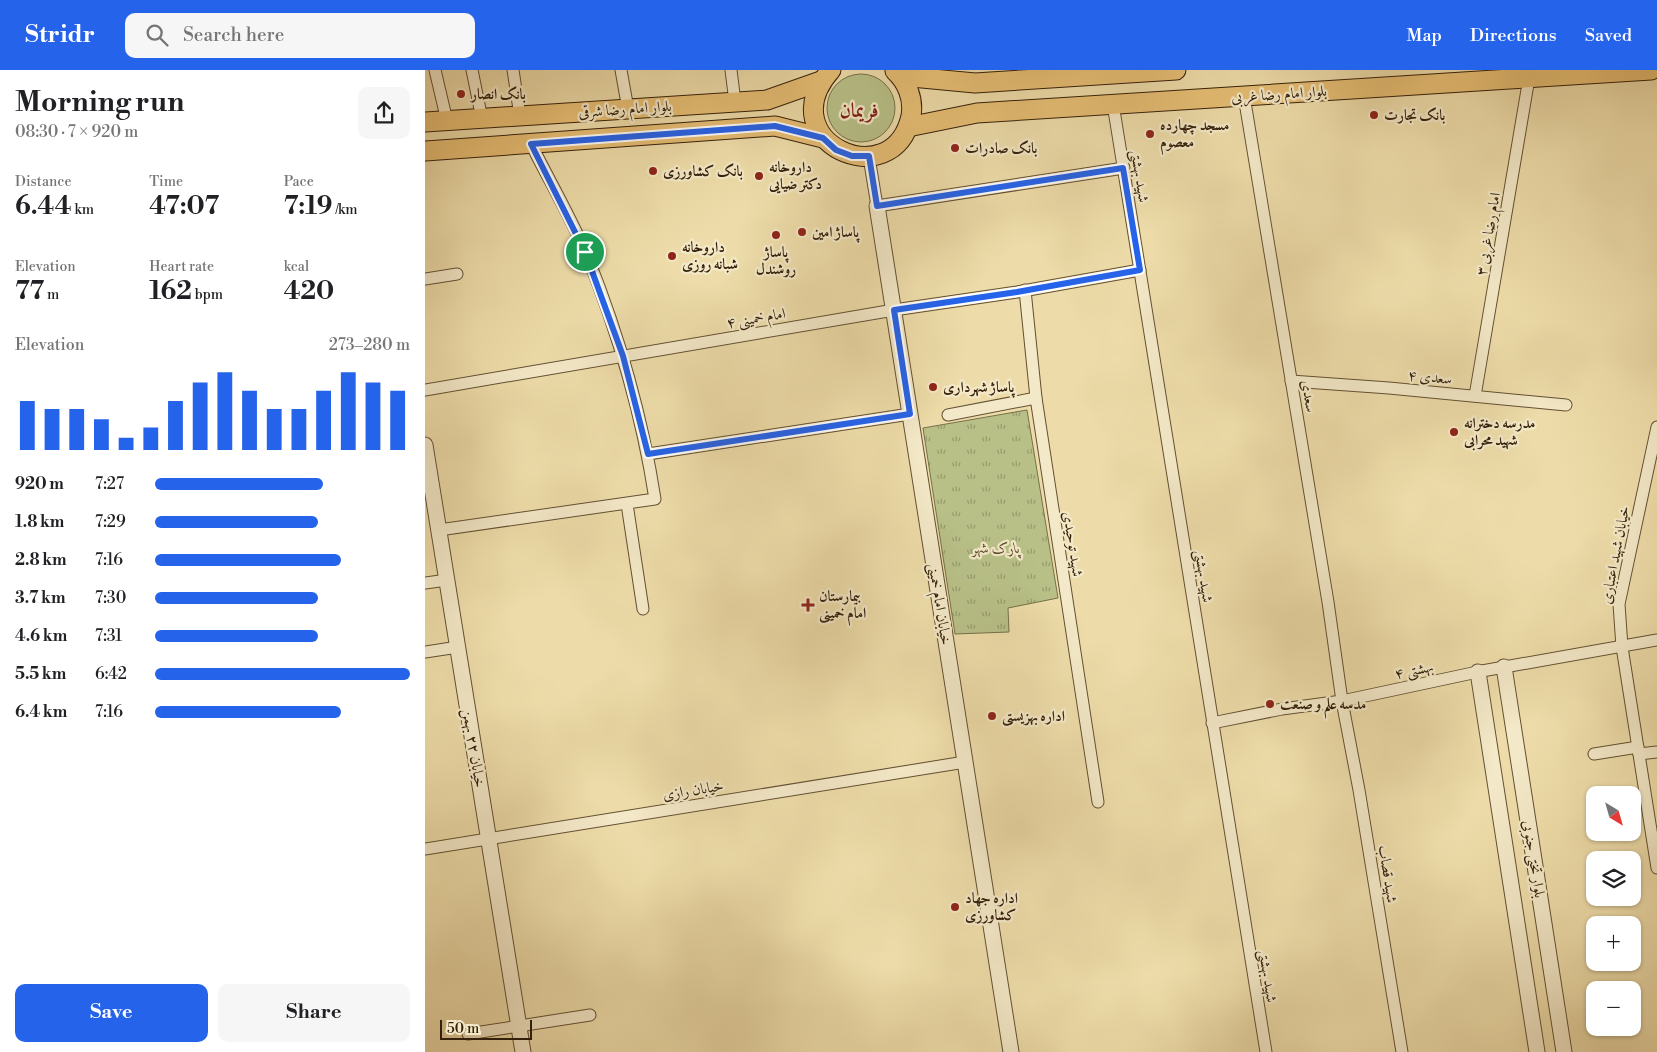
<!DOCTYPE html>
<html lang="en">
<head>
<meta charset="utf-8">
<style>
	body { margin:0; font-family:"Libre Bodoni",Amiri,serif; background:#f6f6f6; color:#202124; height:100vh; display:flex; flex-direction:column; font-size:19px; white-space:nowrap }
	* { box-sizing:border-box; margin:0 }
	p { font-size:16px; color:#757577 }
	.icon { flex:none; width:28px; height:28px; fill:none; stroke:currentColor; stroke-width:2; stroke-linecap:round; stroke-linejoin:round }
	.map { position:relative; flex:1; overflow:hidden }
	.details { display:flex; flex-direction:column; background:#fff; width:425px }
	.details>* { flex:none }
	.needle { width:32px; rotate:143deg }
	.tools { position:absolute; left:1161px; top:716px; display:grid; gap:10px }
	.tools a { display:grid; place-items:center; width:55px; height:55px; border-radius:10px; background:#fff; box-shadow:0 1px 4px #0004; font-size:25px }
	.scale { position:absolute; left:15px; bottom:12px; width:92px; box-sizing:border-box; padding-left:5px; border:2px solid #35210b; border-top:0; font-size:14px; line-height:18px; white-space:nowrap; color:#35210b; -webkit-text-stroke:4px #f3e8c7; paint-order:stroke }
	.pin { position:absolute; display:grid; place-items:center; width:42px; height:42px; color:#fff; margin:-21px; border:2px solid #fff; border-radius:50%; box-shadow:0 1px 5px #0007 }
	.round { display:grid; place-items:center; flex:none; width:52px; height:52px; border-radius:10px; background:#f6f6f6 }
	.headline { display:flex; align-items:center; justify-content:space-between; height:85px; padding:0 15px }
	h1 { font-size:28px; font-weight:700; line-height:38px }
	.metrics { display:grid; grid-template-columns:repeat(3,1fr); gap:8px; height:85px; padding:5px 15px }
	.metrics div { display:grid; align-content:center }
	.metrics b { font-size:25px; font-weight:700 }
	.metrics small { font-size:14px; font-weight:400 }
	.metrics p { font-size:14px }
	.chart { height:140px; padding:10px 15px }
	.chart p { display:flex; justify-content:space-between }
	.chart svg { width:100%; height:90px; margin-top:5px; stroke:#2563eb; stroke-width:6 }
	.cta { display:flex; gap:10px; margin-top:auto; padding:10px 15px }
	.cta a { flex:1; height:58px; border-radius:10px; background:#2563eb; color:#fff; font-size:20px; font-weight:700; line-height:58px; text-align:center }
	.cta a+a { background:#f6f6f6; color:#202124 }
	ul { padding:0 15px; list-style:none; font-size:16px }
	li { display:grid; grid-template-columns:80px 60px 1fr; align-items:center; height:38px }
	li i { height:12px; border-radius:6px; background:#2563eb }
	header { display:flex; align-items:center; gap:30px; box-sizing:border-box; height:70px; padding:0 25px; background:#2563eb; color:#fff }
	header strong { font-size:24px }
	nav { display:flex; gap:28px; margin-inline-start:auto; font-size:18px }
	.search { width:350px; height:45px; background:#f6f6f6; display:flex; align-items:center; gap:12px; box-sizing:border-box; padding:0 18px; border-radius:10px; color:#757577; font-size:19px }
	main { display:flex; flex:1; min-height:0 }
	.map>svg:first-child { display:block }
	.green { fill:#b8c088; stroke:#76704a }
	.park { fill:url(#park-tufts); stroke:#76704a }
	.lines { fill:none; stroke-linecap:round; stroke-linejoin:round }
	.minor-casing { stroke:#635032; stroke-width:13 }
	.tertiary-casing { stroke:#635032; stroke-width:17 }
	.primary-casing { stroke:#35210b; stroke-width:21 }
	.minor { stroke:#f3e8c7; stroke-width:11 }
	.tertiary { stroke:#f3e8c7; stroke-width:15 }
	.primary { stroke:#e6be74; stroke-width:19 }
	.route-casing { stroke:#fff; stroke-width:10 }
	.route { stroke:#2563eb; stroke-width:6 }
	.poi-dot { fill:#8f2418; stroke:#f3e8c7; stroke-width:2 }
	.labels { text-anchor:middle; stroke-width:4.5; stroke-linejoin:round; paint-order:stroke }
	.poi-label { font-size:15px; font-weight:bold; fill:#35210b; stroke:#f3e8c7; text-anchor:start }
	.street-label { font-size:15px; fill:#35210b; stroke:#f3e8c7 }
	.park-label { font-size:15px; font-style:italic; fill:#56492a; stroke:#f3e8c7 }
	.district-label { font-size:20px; font-weight:bold; fill:#7a1f14; stroke:#f3e8c7 }
</style>
</head>
<body>
<header>
<strong>Stridr</strong>
<div class="search"><svg class="icon" aria-label="search" viewBox="0 0 24 24"><circle cx="10" cy="10" r="6"/><path d="M15 15l6 6"/></svg>Search here</div>
<nav><a>Map</a><a>Directions</a><a>Saved</a></nav>
</header>
<main>
<section class="details">
<div class="headline"><div><h1>Morning run</h1><p>08:30 · 7 × 920 m</p></div><a class="round"><svg class="icon" aria-label="share" viewBox="0 0 24 24"><path d="M12 15V3M7 8l5-5 5 5M5 13v7h14v-7"/></svg></a></div>
<div class="metrics">
<div><p>Distance</p><b>6.44<small> km</small></b></div>
<div><p>Time</p><b>47:07</b></div>
<div><p>Pace</p><b>7:19<small> /km</small></b></div>
</div>
<div class="metrics">
<div><p>Elevation</p><b>77<small> m</small></b></div>
<div><p>Heart rate</p><b>162<small> bpm</small></b></div>
<div><p>kcal</p><b>420</b></div>
</div>
<div class="chart"><p><span>Elevation</span>273–280 m</p>
<svg viewBox="0 0 160 44" preserveAspectRatio="none"><path d="M5 44V20M15 44V24M25 44V24M35 44V29M45 44V38M55 44V33M65 44V20M75 44V11M85 44V6M95 44V15M105 44V24M115 44V24M125 44V15M135 44V6M145 44V11M155 44V15"/></svg>
</div>
<ul>
<li><b>920 m</b>7:27<i style="width:66%"></i></li>
<li><b>1.8 km</b>7:29<i style="width:64%"></i></li>
<li><b>2.8 km</b>7:16<i style="width:73%"></i></li>
<li><b>3.7 km</b>7:30<i style="width:64%"></i></li>
<li><b>4.6 km</b>7:31<i style="width:64%"></i></li>
<li><b>5.5 km</b>6:42<i style="width:100%"></i></li>
<li><b>6.4 km</b>7:16<i style="width:73%"></i></li>
</ul>
<div class="cta"><a>Save</a><a>Share</a></div>
</section>
<div class="map">
<svg width="1232" height="982" viewBox="0 0 1232 982">
	<defs>
		<pattern id="park-tufts" width="24" height="20" patternUnits="userSpaceOnUse" patternTransform="scale(1.25)"><rect width="24" height="20" fill="#b8c088"/><path d="M3 7l-1-3M5 7V3M7 7l1-3M15 17l-1-3M17 17v-4M19 17l1-3" fill="none" stroke="#969c6d"/></pattern>
	</defs>
	<rect width="100%" height="100%" fill="#eddca9"/>
	<filter id="stains"><feTurbulence type="fractalNoise" baseFrequency=".004" numOctaves="4"/><feColorMatrix values="0 0 0 0 .2 0 0 0 0 .09 0 0 0 0 .02 0 0 0 .5 -.17"/></filter>
	<radialGradient id="worn" r=".72"><stop offset=".6" stop-color="#630" stop-opacity="0"/><stop offset="1" stop-color="#630" stop-opacity=".3"/></radialGradient>
	<circle class="green" cx="436" cy="38" r="34"/>
	<polygon class="park" points="602,340 633,528 583,538 584,562 530,564 498,358"/>
	<g class="lines">
		<g class="minor-casing">
			<g id="minor">
				<polyline points="10,0 22,51"/>
				<polyline points="47,0 57,49"/>
				<polyline points="88,0 95,46"/>
				<polyline points="196,0 203,39"/>
				<polyline points="306,0 310,32"/>
				<polyline points="819,26 903,532 917,631 934,720 977,982"/>
				<polyline points="688,34 841,982"/>
				<polyline points="444,87 452,136 699,98"/>
				<polyline points="0,209 32,204"/>
				<polyline points="600,220 611,328 673,732"/>
				<polyline points="866,311 964,318 1141,335"/>
				<polyline points="0,320 469,240 592,222 715,200"/>
				<polyline points="1050,326 1104,8"/>
				<polyline points="523,345 611,328"/>
				<polyline points="1232,357 1194,534 1197,577 1232,798"/>
				<polyline points="223,384 485,344"/>
				<polyline points="202,434 218,539"/>
				<path d="M14 460 230 429C217 345 193 262 161 183 145 146 124 110 106 74"/>
				<polyline points="0,513 22,510"/>
				<polyline points="0,582 33,577"/>
				<polyline points="787,653 857,639 917,631 1057,601 1232,570"/>
				<polyline points="1169,684 1213,677"/>
				<polyline points="1214,684 1232,682"/>
				<polyline points="0,779 540,692"/>
				<polyline points="43,964 165,945"/>
			</g>
		</g>
		<g class="tertiary-casing">
			<g id="tertiary">
				<polyline points="452,136 586,982"/>
				<polyline points="0,375 98,982"/>
				<polyline points="1079,597 1139,982"/>
				<polyline points="1053,602 1112,982"/>
			</g>
		</g>
		<g class="primary-casing">
			<g id="primary">
				<path d="M406 0C343 71 468 128 486 46 489 29 482 12 470 1"/>
				<polyline points="476,6 550,13 751,0"/>
				<polyline points="0,52 342,30 396,11"/>
				<polyline points="483,57 552,43 1226,0"/>
				<polyline points="0,81 350,56 398,68"/>
			</g>
		</g>
		<use href="#minor" class="minor"/>
		<use href="#tertiary" class="tertiary"/>
		<use href="#primary" class="primary"/>
	</g>
	<g class="lines">
		<g class="route-casing">
			<polygon id="route" points="350,56 398,68 411,80 427,86 444,86 452,136 698,98 715,200 592,222 469,240 485,344 223,384 198,286 160,182 106,74"/>
		</g>
		<use href="#route" class="route"/>
	</g>
	<g class="poi-dot">
		<circle cx="36" cy="24" r="5"/>
		<circle cx="949" cy="45" r="5"/>
		<circle cx="725" cy="64" r="5"/>
		<circle cx="530" cy="78" r="5"/>
		<circle cx="228" cy="101" r="5"/>
		<circle cx="334" cy="106" r="5"/>
		<circle cx="377" cy="162" r="5"/>
		<circle cx="351" cy="165" r="5"/>
		<circle cx="247" cy="186" r="5"/>
		<circle cx="508" cy="317" r="5"/>
		<circle cx="1029" cy="362" r="5"/>
		<path d="M380.5 527.5h5v5h5v5h-5v5h-5v-5h-5v-5h5z"/>
		<circle cx="845" cy="634" r="5"/>
		<circle cx="567" cy="646" r="5"/>
		<circle cx="530" cy="837" r="5"/>
	</g>
	<g class="labels">
		<g class="poi-label">
			<text x="46" y="29">بانک انصار</text>
			<text x="959" y="50">بانک تجارت</text>
			<text x="735" y="60">مسجد چهارده<tspan x="735" dy="17">معصوم</tspan></text>
			<text x="540" y="83">بانک صادرات</text>
			<text x="344" y="102">داروخانه<tspan x="344" dy="17">دکتر ضیایی</tspan></text>
			<text x="238" y="106">بانک کشاورزی</text>
			<text x="387" y="167">پاساژ امین</text>
			<text x="257" y="182">داروخانه<tspan x="257" dy="17">شبانه روزی</tspan></text>
			<text x="351" y="187" text-anchor="middle">پاساژ<tspan x="351" dy="17">روشندل</tspan></text>
			<text x="518" y="322">پاساژ شهرداری</text>
			<text x="1039" y="358">مدرسه دخترانه<tspan x="1039" dy="17">شهید محرابی</tspan></text>
			<text x="394" y="531">بیمارستان<tspan x="394" dy="17">امام خمینی</tspan></text>
			<text x="855" y="639">مدسه علم و صنعت</text>
			<text x="577" y="651">اداره بهزیستی</text>
			<text x="540" y="833">اداره جهاد<tspan x="540" dy="17">کشاورزی</tspan></text>
		</g>
		<g class="street-label">
			<text transform="translate(854 24) rotate(-4)" y="5">بلوار امام رضا غربی</text>
			<text transform="translate(200 39) rotate(-4)" y="5">بلوار امام رضا شرقی</text>
			<text transform="translate(715 106) rotate(81)" y="5">شهید بهشتی</text>
			<text transform="translate(1063 164) rotate(-80)" y="5">امام رضا غربی ۳</text>
			<text transform="translate(331 248) rotate(-10)" y="5">امام خمینی ۴</text>
			<text transform="translate(1005 307) rotate(5)" y="5">سعدی ۴</text>
			<text transform="translate(884 326) rotate(81)" y="5">سعدی</text>
			<text transform="translate(648 474) rotate(81)" y="5">شهید توحیدی</text>
			<text transform="translate(1190 485) rotate(-79)" y="5">خیابان شهید اعتباری</text>
			<text transform="translate(779 506) rotate(81)" y="5">شهید بهشتی</text>
			<text transform="translate(515 534) rotate(81)" y="5">خیابان امام خمینی</text>
			<text transform="translate(989 600) rotate(-12)" y="5">بهشتی ۴</text>
			<text transform="translate(49 678) rotate(81)" y="5">خیابان ۲۲ بهمن</text>
			<text transform="translate(268 720) rotate(-9)" y="5">خیابان رازی</text>
			<text transform="translate(1109 789) rotate(81)" y="5">بلوار تختی جنوبی</text>
			<text transform="translate(963 804) rotate(81)" y="5">شهید قصاب</text>
			<text transform="translate(843 906) rotate(81)" y="5">شهید بهشتی</text>
		</g>
		<g class="park-label">
			<text x="571" y="483">پارک شهر</text>
		</g>
		<g class="district-label">
			<text x="434" y="47">فریمان</text>
		</g>
	</g>
	<rect width="100%" height="100%" filter="url(#stains)"/>
	<rect width="100%" height="100%" fill="url(#worn)"/>
</svg>
<div class="tools">
<a><svg class="needle" viewBox="-14 -14 28 28"><path d="M0-13l5 13h-10z" fill="#e53935"/><path d="M0 13l5-13h-10z" fill="#757577"/></svg></a>
<a><svg class="icon" aria-label="layers" viewBox="0 0 24 24"><path d="M12 4l9 5-9 5-9-5zM3 14l9 5 9-5"/></svg></a>
<a>+</a>
<a>−</a>
</div>
<div class="scale">50 m</div>
<div class="pin" style="left:160px;top:182px;background:#1e9e55"><svg class="icon" aria-label="arrive" viewBox="0 0 24 24"><path d="M6 21V4h12l-3 4 3 4H6"/></svg></div>
</div>
</main>
</body>
</html>
